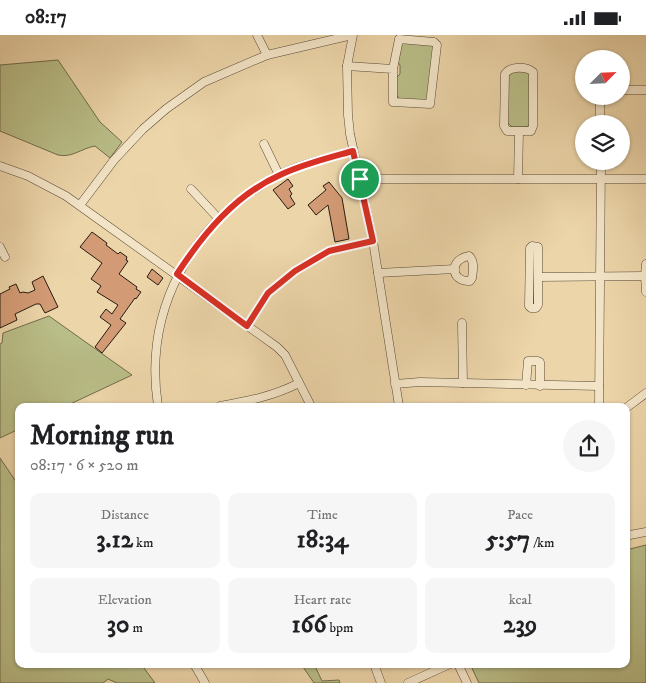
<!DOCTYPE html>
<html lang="en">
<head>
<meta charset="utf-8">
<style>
	body { margin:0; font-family:"IM FELL DW Pica",serif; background:#f6f6f6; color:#202124; height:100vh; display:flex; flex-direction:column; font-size:19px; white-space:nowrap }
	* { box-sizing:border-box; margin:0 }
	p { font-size:16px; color:#757577 }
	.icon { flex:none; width:28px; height:28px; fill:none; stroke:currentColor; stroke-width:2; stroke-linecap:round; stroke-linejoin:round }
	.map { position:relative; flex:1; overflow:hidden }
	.panel { position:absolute; left:15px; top:368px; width:615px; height:265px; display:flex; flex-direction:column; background:#fff; border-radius:10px; box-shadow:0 1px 4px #0004 }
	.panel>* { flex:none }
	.needle { width:32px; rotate:66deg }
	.controls { position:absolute; left:575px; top:15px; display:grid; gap:10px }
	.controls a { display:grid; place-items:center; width:55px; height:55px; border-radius:50%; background:#fff; box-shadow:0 1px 4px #0004; font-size:25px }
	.pin { position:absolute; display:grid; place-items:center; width:42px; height:42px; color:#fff; margin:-21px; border:2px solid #fff; border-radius:50%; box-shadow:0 1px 5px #0007 }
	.round { display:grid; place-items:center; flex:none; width:52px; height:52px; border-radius:26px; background:#f6f6f6 }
	.headline { display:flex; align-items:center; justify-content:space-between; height:85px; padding:0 15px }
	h1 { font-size:28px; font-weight:800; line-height:38px }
	.figures { display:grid; grid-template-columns:repeat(3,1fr); gap:8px; height:85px; padding:5px 15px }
	.figures div { display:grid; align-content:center; border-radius:10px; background:#f6f6f6; text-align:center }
	.figures b { font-size:25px; font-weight:800 }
	.figures small { font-size:14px; font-weight:400 }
	.figures p { font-size:14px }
	.status { display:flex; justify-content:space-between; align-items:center; height:35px; padding:0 25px; background:#fff; direction:ltr }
	.status svg { height:14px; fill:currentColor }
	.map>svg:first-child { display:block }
	.green { fill:#b9bd87; stroke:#706c4c }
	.building { fill:#d39b75; stroke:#261a10 }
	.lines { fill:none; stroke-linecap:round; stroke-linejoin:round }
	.minor-casing { stroke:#584936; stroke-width:9 }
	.minor { stroke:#f3e4c7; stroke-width:8 }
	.route-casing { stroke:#fff; stroke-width:10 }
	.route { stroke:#d93025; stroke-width:6 }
</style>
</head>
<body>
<div class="status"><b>08:17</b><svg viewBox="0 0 49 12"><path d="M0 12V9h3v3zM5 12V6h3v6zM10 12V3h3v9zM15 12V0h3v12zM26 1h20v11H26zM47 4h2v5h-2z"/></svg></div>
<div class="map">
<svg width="646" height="648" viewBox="0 0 646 648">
	<rect width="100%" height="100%" fill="#ecd5a9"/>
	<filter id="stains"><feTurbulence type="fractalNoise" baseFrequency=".004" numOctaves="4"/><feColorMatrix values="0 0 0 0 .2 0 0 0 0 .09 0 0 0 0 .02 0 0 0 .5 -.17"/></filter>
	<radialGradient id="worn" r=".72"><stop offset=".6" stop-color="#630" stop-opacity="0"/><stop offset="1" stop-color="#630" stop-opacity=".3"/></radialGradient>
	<g class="green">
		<polygon points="405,6 431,8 434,14 429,63 426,66 400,65 396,59 396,43 400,39 400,30 397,26 401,8"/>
		<path d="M58 25 100 87 122 107 110 123 95 111C80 114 72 123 58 120L0 96V30Z"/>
		<polygon points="511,36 525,36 530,38 531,88 527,92 512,92 507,87 508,41"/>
		<polygon points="49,281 132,340 66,371 19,371 19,394 0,403 0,309 2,308 3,298"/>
		<polygon points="0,423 19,451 19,629 141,629 155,648 117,648 108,644 103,648 0,648"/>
		<polygon points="646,510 646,648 479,648 470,629 626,629 626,515"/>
		<polygon points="301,629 314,629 322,646 339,645 340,648 314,648"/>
	</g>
	<g class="building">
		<polygon points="288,144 293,151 289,154 292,159 290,161 295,169 288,174 273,155"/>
		<polygon points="329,147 342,163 349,204 335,207 328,170 316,180 308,170 326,155 323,151"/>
		<polygon points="92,197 107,208 106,210 118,219 120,217 127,222 126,225 128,226 119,239 137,252 136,254 141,257 136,264 135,263 120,284 126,288 102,318 95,312 111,290 100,282 106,274 112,279 118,270 97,257 101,251 91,244 102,228 80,212"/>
		<polygon points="152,234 163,243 158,250 147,242"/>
		<polygon points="43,241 58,272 45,278 40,269 36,269 15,279 17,285 0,293 0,259 10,254 9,252 16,249 20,258 23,257 28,258 35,255 32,247"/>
	</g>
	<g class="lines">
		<g class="minor-casing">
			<g id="minor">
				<polyline points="257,0 267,20"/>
				<polyline points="353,0 347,31 348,80 350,99 373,206 399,371"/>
				<polyline points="347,31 393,34 399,4 434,7 437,10 430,69 393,67 393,34"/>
				<polyline points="621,55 646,55"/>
				<polyline points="600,89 600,69 605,61"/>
				<polyline points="264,109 279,140"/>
				<polyline points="0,131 28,141 66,161 277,312 285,320 311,371"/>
				<polyline points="360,144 646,144"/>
				<path d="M518 144 519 96H507L504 91 505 39C510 31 526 31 533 37V91L531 96H519"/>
				<polyline points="191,154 219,184"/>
				<polyline points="80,170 114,125 143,94 166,74 204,47 267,20 352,0"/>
				<polyline points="0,212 5,222"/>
				<path d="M469 221C475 226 473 236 472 243L470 246C450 247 449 224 469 221Z"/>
				<polyline points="646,229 645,241 646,257"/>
				<polyline points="378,238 455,234"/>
				<polyline points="538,242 538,212 532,211 530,213 529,271 531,273 536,273 538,270 538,242 645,241"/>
				<polyline points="462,288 463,348"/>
				<polyline points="247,291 268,258 295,236 329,216 373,206"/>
				<polyline points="395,349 420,347 599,351"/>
				<polyline points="526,350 528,326 538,326 540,327 540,351"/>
				<path d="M158 371C143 274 192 187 277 141 300 129 328 123 353 116"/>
				<path d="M220 371C248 366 274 361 299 348"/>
				<polyline points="599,371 601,126"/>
				<polyline points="626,373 646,358"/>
				<polyline points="626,497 630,500 646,497"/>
				<polyline points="194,629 205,648"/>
				<polyline points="374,629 381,648"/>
				<polyline points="458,629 467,648"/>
				<polyline points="408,648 450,629"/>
			</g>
		</g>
		<use href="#minor" class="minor"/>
	</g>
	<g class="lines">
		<g class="route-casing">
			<path id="route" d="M353 116 373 206 329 216 295 236 268 258 247 291 177 239C203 199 235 160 280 140 303 129 328 123 353 116Z"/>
		</g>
		<use href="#route" class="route"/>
	</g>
	<rect width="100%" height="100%" filter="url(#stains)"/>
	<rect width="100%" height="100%" fill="url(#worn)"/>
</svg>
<div class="controls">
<a><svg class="needle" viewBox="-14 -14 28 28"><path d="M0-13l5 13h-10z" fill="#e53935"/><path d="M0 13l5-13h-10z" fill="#757577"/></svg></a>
<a><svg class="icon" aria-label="layers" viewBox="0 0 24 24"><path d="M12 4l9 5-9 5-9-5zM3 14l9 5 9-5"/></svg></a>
</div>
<div class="pin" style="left:360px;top:144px;background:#1e9e55"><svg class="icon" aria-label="arrive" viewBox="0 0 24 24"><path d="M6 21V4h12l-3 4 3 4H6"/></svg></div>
<section class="panel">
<div class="headline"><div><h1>Morning run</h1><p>08:17 · 6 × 520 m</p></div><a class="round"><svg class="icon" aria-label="share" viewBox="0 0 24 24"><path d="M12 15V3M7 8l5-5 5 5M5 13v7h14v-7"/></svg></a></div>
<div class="figures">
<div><p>Distance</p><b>3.12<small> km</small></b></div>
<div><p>Time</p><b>18:34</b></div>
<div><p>Pace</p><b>5:57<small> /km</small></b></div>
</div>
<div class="figures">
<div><p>Elevation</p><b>30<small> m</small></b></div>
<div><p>Heart rate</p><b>166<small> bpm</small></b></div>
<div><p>kcal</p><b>239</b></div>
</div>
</section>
</div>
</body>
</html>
